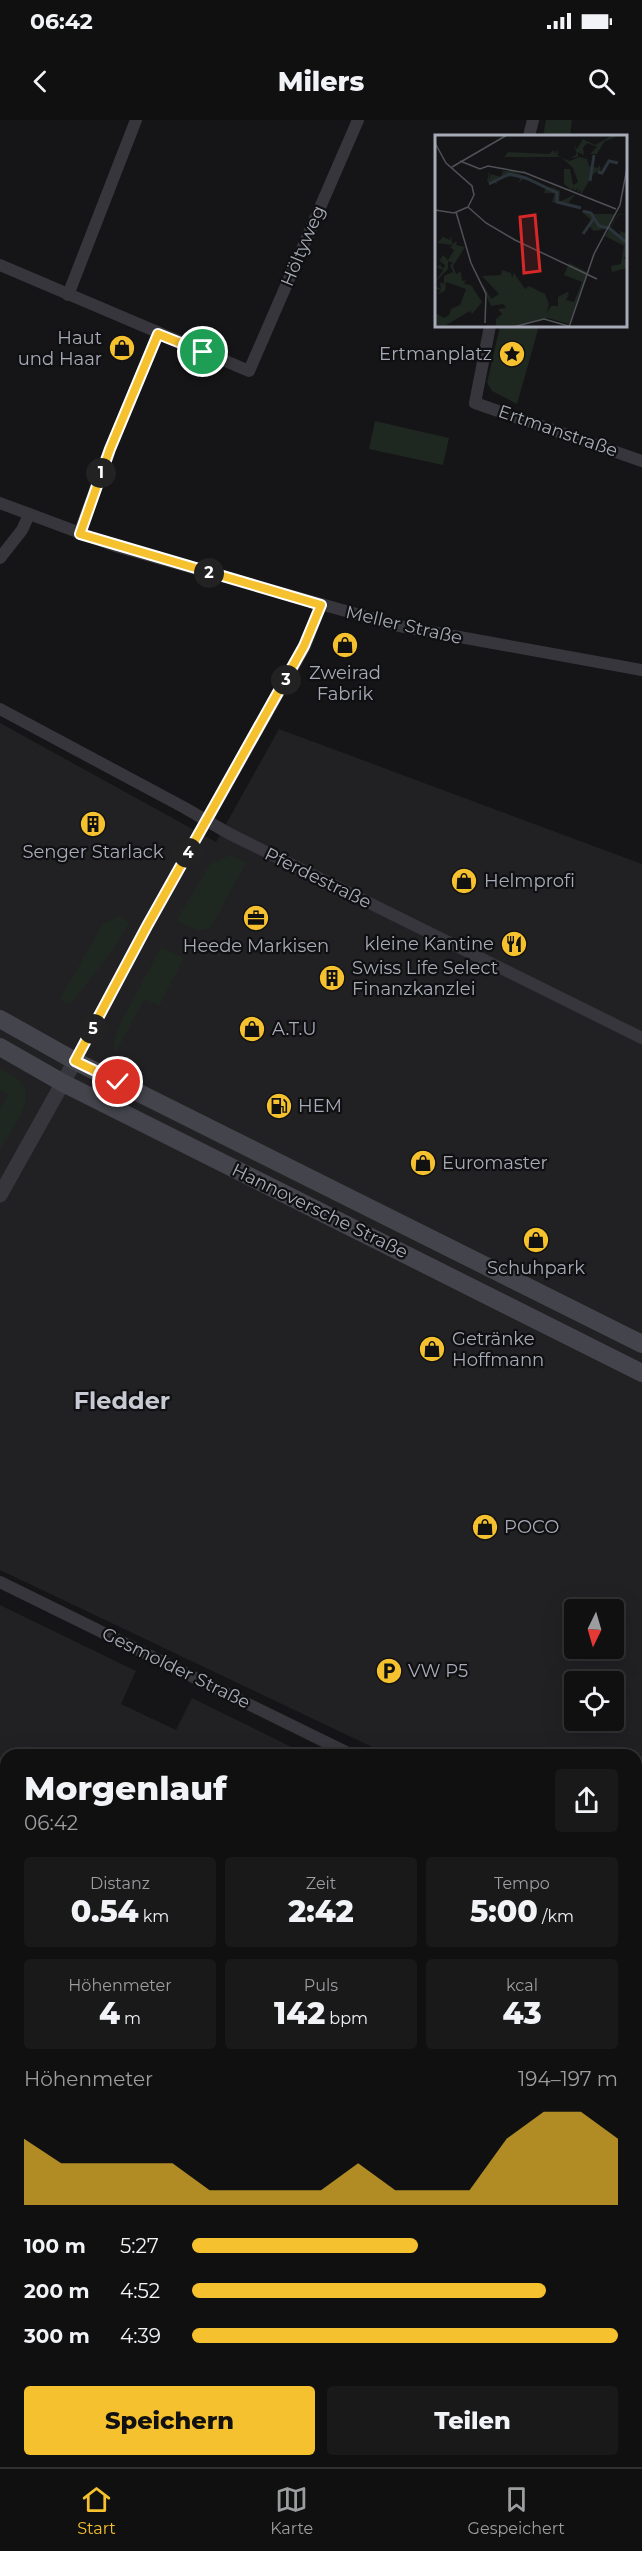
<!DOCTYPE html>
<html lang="de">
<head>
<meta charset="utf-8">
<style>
	body { margin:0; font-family:Montserrat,sans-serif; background:#19191a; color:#f1f3f6; height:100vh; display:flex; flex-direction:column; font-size:22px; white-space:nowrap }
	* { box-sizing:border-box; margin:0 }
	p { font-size:20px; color:#9c9d9f }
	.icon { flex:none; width:33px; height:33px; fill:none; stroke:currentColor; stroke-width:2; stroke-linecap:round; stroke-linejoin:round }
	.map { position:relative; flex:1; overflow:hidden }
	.drawer { position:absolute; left:0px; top:1629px; width:642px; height:718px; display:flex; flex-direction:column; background:#101011; border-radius:18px 18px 0 0; box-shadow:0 6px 24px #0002,0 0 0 2px #303031 }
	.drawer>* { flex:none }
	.needle { width:39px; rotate:185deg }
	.tools { position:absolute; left:564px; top:1479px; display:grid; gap:12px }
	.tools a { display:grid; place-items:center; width:60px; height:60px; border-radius:6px; background:#101011; box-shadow:0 6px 24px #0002,0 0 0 2px #303031; font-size:30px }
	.pin { position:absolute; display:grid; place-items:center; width:51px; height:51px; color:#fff; margin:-26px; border:3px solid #fff; border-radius:50%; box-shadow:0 2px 6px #0007 }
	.km { position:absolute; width:30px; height:30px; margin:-15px; border-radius:50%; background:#222; color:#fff; font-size:16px; line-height:30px; text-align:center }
	.round { display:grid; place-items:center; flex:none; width:63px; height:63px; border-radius:6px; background:#19191a }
	.head { display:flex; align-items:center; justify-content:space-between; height:102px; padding:0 24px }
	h1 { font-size:33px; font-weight:800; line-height:45px }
	.stats { display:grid; grid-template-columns:repeat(3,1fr); gap:9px; height:102px; padding:6px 24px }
	.stats div { display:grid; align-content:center; border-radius:6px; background:#19191a; text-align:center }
	.stats b { font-size:30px; font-weight:800 }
	.stats small { font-size:16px; font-weight:400 }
	.stats p { font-size:16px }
	.chart { height:168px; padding:12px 24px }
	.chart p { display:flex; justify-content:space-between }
	.chart svg { width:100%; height:108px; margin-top:6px; fill:#f6c12e; opacity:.7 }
	.action { display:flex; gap:12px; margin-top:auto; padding:12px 24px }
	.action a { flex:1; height:69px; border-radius:6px; background:#f6c12e; color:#111; font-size:24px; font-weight:800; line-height:69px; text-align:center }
	.action a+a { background:#19191a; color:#f1f3f6 }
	ul { padding:0 24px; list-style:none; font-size:20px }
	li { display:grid; grid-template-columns:96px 72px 1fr; align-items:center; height:45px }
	li i { height:15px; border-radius:8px; background:#f6c12e }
	.status { display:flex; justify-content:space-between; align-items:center; height:42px; padding:0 30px; background:#101011; direction:ltr }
	.status svg { height:16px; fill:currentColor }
	header { display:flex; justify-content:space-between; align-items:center; height:78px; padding:0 24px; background:#101011; font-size:27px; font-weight:800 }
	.tabs { display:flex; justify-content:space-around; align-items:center; height:84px; border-top:2px solid #303031; background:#101011; font-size:16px; color:#9c9d9f }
	.tabs a { display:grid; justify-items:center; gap:3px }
	.tabs .current { color:#f6c12e }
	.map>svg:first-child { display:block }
	.built { fill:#212124; fill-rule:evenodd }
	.green { fill:#1f2721 }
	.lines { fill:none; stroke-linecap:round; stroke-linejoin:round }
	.minor { stroke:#36363c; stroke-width:12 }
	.tertiary { stroke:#36363c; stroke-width:15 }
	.secondary { stroke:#44454c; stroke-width:18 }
	.rail-casing { stroke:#4b4c53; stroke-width:6 }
	.rail { stroke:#101012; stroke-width:4; stroke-dasharray:11; stroke-linecap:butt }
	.route-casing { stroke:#fff; stroke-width:12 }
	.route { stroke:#f6c12e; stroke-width:8 }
	.labels { text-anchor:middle; stroke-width:4.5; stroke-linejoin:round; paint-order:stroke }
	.street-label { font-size:18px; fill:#a7abb7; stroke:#101012 }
	.poi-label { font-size:18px; fill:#a7abb7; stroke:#101012; text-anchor:start }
	.district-label { font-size:24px; font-weight:bold; fill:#c8cad3; stroke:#101012 }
	.inset-river { fill:none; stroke:#2b333b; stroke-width:3 }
	.inset-road { fill:none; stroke:#4f5157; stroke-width:1.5 }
	.view { fill:#d62828; fill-opacity:0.15; stroke:#d62828; stroke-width:3 }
	.inset-edge { fill:none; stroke:#a7abb7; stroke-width:3 }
</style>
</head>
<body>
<div class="status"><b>06:42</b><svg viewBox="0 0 49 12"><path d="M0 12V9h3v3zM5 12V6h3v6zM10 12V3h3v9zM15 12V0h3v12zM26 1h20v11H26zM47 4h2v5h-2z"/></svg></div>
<header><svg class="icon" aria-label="back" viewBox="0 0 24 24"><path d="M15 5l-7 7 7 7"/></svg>Milers<svg class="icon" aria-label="search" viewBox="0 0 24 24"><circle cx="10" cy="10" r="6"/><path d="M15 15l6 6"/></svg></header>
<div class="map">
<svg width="642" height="2347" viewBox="0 0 642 2347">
	<rect width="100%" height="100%" fill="#151517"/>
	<g class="built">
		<path d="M0 603 216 722 279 609 642 744V1756L636 1753V1635H389L0 1450ZM574 1490H614V1528H574ZM574 1562H614V1600H574Z"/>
		<polygon points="0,1485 136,1551 121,1584 176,1610 192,1578 308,1635 6,1635 6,2342 636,2342 636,2170 642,2172 642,2347 0,2347"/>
		<polygon points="636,1791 642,1794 642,2170 636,2168"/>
	</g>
	<g class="green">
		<polygon points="546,0 572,0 570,16 543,16"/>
		<polygon points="500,206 539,206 517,284 492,271 487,263"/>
		<polygon points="375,301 449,318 443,345 369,329"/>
		<polygon points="230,735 246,743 211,807 198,811 176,801 210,744"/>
		<polygon points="118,796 129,802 115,827 70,885 60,879 103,804"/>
		<polygon points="161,827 184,838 159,886 144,879 115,934 114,921 118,908"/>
		<path d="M0 949C8 953 18 957 23 965 35 983 9 1013 0 1029V989L8 975 0 970Z"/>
	</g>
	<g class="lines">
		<g class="minor">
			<polyline points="529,16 533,0"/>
			<polyline points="0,145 249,251 358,0"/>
			<polyline points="68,175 136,0"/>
			<polyline points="490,206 475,283 642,341"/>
			<polyline points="0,383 115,426 399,506 642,550"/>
			<polyline points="79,414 110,329 158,214"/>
			<polyline points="0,438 22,410 29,395"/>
			<polyline points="0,589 185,688 228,713 642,918"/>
			<polyline points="75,941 147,806 305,526 321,485"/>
			<polyline points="0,1462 352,1635"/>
			<polyline points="636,1773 642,1775"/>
			<polyline points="636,1923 642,1911"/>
		</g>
		<polyline class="tertiary" points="0,1075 75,941"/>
		<g class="secondary">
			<polyline points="0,899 75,941 642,1224"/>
			<polyline points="0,927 63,963 642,1253"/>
		</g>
		<g class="rail-casing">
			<polyline id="rail" points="165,2347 167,2342"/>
		</g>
		<use href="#rail" class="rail"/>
	</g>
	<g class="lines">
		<g class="route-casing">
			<polyline id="route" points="118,962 75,941 147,806 304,526 321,485 80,414 110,329 158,214 203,232"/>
		</g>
		<use href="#route" class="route"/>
	</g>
	<defs>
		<g id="shop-disc" transform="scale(1.35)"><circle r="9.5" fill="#f6c12e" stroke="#101012"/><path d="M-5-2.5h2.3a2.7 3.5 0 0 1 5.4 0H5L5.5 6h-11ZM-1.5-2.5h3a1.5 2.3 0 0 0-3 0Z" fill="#111"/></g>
		<g id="sight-disc" transform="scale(1.35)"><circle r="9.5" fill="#f6c12e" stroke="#101012"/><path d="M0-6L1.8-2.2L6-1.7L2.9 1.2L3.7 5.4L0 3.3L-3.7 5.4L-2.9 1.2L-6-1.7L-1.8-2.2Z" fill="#111"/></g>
		<g id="building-disc" transform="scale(1.35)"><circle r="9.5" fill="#f6c12e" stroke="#101012"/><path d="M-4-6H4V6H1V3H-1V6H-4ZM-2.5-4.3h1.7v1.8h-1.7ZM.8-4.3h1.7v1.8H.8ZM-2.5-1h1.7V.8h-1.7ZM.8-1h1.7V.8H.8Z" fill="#111"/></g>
		<g id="office-disc" transform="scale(1.35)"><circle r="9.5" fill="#f6c12e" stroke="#101012"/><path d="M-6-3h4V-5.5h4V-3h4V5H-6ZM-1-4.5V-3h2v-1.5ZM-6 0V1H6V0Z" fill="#111"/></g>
		<g id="restaurant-disc" transform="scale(1.35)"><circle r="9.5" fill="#f6c12e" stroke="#101012"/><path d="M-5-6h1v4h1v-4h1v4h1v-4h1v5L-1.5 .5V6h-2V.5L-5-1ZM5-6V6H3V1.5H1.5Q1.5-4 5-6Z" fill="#111"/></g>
		<g id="fuel-disc" transform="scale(1.35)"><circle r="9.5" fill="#f6c12e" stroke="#101012"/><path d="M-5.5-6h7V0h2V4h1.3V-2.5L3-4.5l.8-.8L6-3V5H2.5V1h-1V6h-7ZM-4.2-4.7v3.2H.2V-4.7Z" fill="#111"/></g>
		<g id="parking-disc" transform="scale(1.35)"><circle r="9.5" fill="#f6c12e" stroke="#101012"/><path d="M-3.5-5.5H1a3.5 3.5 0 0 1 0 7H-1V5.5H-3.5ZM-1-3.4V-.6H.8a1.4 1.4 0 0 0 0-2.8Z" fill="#111"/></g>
	</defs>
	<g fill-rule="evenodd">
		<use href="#shop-disc" x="122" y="228"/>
		<use href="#sight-disc" x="512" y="234"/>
		<use href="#shop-disc" x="345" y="525"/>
		<use href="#building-disc" x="93" y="704"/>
		<use href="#shop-disc" x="464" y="761"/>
		<use href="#office-disc" x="256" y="798"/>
		<use href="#restaurant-disc" x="514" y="824"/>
		<use href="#building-disc" x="332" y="858"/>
		<use href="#shop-disc" x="252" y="909"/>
		<use href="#fuel-disc" x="279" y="986"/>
		<use href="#shop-disc" x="423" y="1043"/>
		<use href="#shop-disc" x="536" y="1120"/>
		<use href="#shop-disc" x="432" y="1229"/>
		<use href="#shop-disc" x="485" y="1407"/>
		<use href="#parking-disc" x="389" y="1551"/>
	</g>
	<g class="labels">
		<g class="street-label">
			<text transform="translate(303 126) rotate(-67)" y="6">Höltyweg</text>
			<text transform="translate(558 311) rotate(19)" y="6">Ertmanstraße</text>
			<text transform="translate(404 505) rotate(13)" y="6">Meller Straße</text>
			<text transform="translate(318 758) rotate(26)" y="6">Pferdestraße</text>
			<text transform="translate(320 1091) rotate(26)" y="6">Hannoversche Straße</text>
			<text transform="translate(176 1548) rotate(26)" y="6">Gesmolder Straße</text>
		</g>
		<g class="poi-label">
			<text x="102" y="224" text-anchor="end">Haut<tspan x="102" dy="21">und Haar</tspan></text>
			<text x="492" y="240" text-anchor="end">Ertmanplatz</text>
			<text x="345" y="559" text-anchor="middle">Zweirad<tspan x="345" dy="21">Fabrik</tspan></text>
			<text x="93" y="738" text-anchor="middle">Senger Starlack</text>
			<text x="484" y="767">Helmprofi</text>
			<text x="494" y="830" text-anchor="end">kleine Kantine</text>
			<text x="256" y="832" text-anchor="middle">Heede Markisen</text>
			<text x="352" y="854">Swiss Life Select<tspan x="352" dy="21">Finanzkanzlei</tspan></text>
			<text x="272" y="915">A.T.U</text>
			<text x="298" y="992">HEM</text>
			<text x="442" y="1049">Euromaster</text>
			<text x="536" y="1154" text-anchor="middle">Schuhpark</text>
			<text x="452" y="1225">Getränke<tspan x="452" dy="21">Hoffmann</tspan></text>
			<text x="504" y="1413">POCO</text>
			<text x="408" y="1557">VW P5</text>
		</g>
		<g class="district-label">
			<text x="122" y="1289">Fledder</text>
		</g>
	</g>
	<g transform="translate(435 15)">
		<rect width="192" height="192" fill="#151517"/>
		<path d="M178 0H184L169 7 162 19H155L162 12 152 8 148 13 149 20 143 17V22L136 23 142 19 139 11 142 14 148 4 160 10ZM122 14 123 18 122 20 134 26 145 22 152 24 154 31 163 33 164 29 166 35 158 39 146 60 145 55 142 58 143 53 138 57 139 52 136 55 129 49V34H135L138 50 143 47 138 33 126 22H69L73 17 114 19 119 15 120 19ZM55 35 54 46 56 39 66 42 68 36H78L113 52 118 53 120 47 119 53 125 56 124 67 141 59 133 68 146 72 117 67 120 58H109L111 52 88 44 84 48 85 43 80 41 61 44 62 49 57 47 55 50 52 45ZM146 76 160 79H180L171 94 159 96 153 90 156 85ZM183 79 192 80H183L175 94 182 100 186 98 183 96 192 98V119L188 124H192V133L177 137 176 131 186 129 189 111 170 101ZM16 100 17 109 22 106 21 110 30 112 18 131 21 139 25 137 34 135 26 137 27 146 31 145 29 149 36 150 47 167 37 179 35 176 11 190H0V178L9 183 14 180 16 174 25 170 31 154 11 147 10 156 3 159 6 155 0 154V151L6 154 5 147 9 149V141L18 137 15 130 18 128 13 126V134L0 147 8 135 3 133 0 131V129L3 132 5 129 8 134 10 130 4 126 8 120 13 125 19 115 15 112 18 110 2 108 8 102 15 105ZM134 128 152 137 134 189 113 183 76 192 61 191V184L67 179 63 174 71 173 68 169 56 171 49 156 48 149 56 164 64 159 47 141 66 140 67 135 76 138 77 143 79 138 90 154 94 151 110 159 114 169 112 178 116 171H123V162L134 156 132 162 136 157 131 165 139 167 147 147 129 140Z" fill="#1f2721"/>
		<path class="inset-river" d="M163 37 167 38 174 26 183 28M155 46 159 20M54 49 74 39 91 43 122 58V67L146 73M148 76 156 78 164 91 174 93 192 108M148 99 159 83"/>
		<path class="inset-road" d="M0 8 11 28 37 51 39 60 33 72M25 26 45 34 53 31 91 38M17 32 72 0M88 37 181 74M33 72 51 88 80 105 162 144M0 75 19 78 33 72M21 77 36 128 51 159 50 188M78 192 109 184 137 192M134 192 159 119 185 70 192 33"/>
		<path class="view" d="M100 80 105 136 89 138 85 82Z"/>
		<rect width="192" height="192" class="inset-edge"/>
	</g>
</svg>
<div class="tools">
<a><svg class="needle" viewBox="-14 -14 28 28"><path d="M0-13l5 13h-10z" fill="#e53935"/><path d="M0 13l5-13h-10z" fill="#9c9d9f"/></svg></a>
<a><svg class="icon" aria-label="locate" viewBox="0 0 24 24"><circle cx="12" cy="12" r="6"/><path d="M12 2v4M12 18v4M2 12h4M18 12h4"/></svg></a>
</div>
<div class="pin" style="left:203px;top:232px;background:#1e9e55"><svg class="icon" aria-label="arrive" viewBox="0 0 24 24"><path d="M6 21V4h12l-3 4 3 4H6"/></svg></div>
<div class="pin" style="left:118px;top:962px;background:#d93025"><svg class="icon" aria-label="check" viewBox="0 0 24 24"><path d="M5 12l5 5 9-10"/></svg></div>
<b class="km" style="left:101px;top:353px">1</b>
<b class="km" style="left:209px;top:453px">2</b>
<b class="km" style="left:286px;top:560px">3</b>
<b class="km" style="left:188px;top:733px">4</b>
<b class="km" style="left:93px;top:909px">5</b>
<section class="drawer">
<div class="head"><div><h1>Morgenlauf</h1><p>06:42</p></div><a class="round"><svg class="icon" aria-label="share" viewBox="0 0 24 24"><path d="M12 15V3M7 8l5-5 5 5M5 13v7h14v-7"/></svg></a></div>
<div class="stats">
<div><p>Distanz</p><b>0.54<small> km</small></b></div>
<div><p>Zeit</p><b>2:42</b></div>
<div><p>Tempo</p><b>5:00<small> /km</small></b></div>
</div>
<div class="stats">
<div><p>Höhenmeter</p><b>4<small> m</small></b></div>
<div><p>Puls</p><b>142<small> bpm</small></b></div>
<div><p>kcal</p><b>43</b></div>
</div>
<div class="chart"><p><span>Höhenmeter</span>194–197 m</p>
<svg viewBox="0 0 160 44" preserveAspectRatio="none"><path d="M0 44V17L10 27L20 27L30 27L40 27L50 38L60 38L70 38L80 38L90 27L100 38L110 38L120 38L130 17L140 6L150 6L160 17V44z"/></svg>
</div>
<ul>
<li><b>100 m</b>5:27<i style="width:53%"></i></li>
<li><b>200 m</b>4:52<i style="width:83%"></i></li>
<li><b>300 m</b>4:39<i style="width:100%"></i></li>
</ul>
<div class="action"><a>Speichern</a><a>Teilen</a></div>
</section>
</div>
<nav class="tabs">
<a class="current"><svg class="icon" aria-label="home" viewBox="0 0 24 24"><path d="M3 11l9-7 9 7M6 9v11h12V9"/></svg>Start</a>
<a><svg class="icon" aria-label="map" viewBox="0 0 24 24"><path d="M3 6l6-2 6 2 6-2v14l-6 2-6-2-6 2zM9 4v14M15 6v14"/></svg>Karte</a>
<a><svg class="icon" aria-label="saved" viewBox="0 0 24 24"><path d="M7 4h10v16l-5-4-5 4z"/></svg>Gespeichert</a>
</nav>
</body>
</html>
